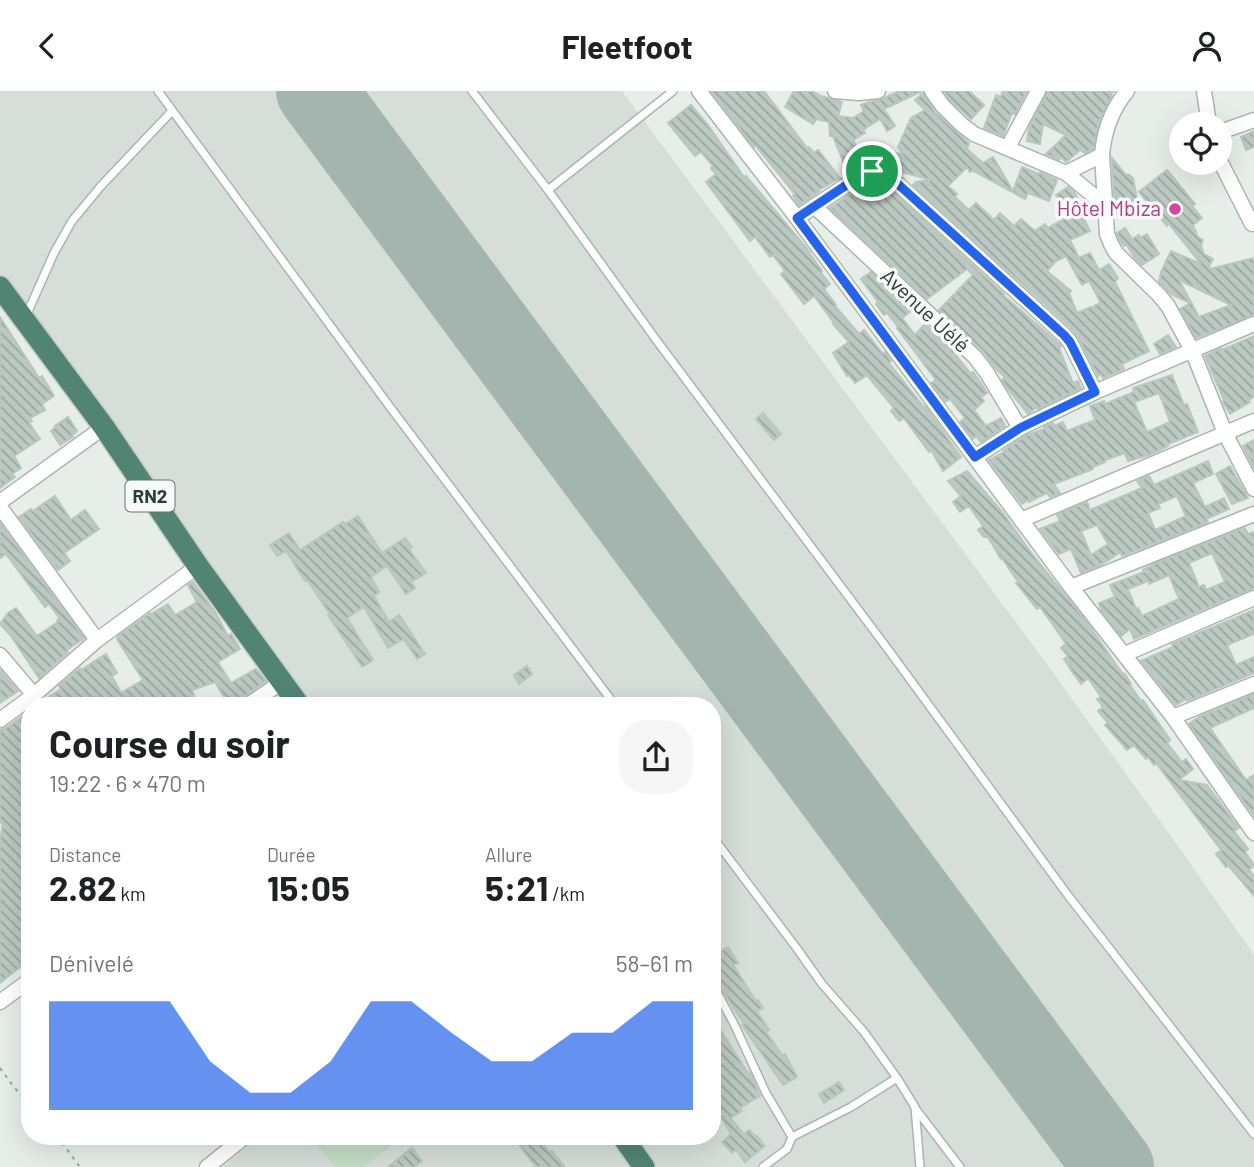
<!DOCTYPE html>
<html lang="fr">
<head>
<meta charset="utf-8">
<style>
	body { margin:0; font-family:Barlow,sans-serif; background:#f6f6f6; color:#202124; height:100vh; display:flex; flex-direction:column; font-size:26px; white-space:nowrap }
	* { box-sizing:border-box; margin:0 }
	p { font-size:23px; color:#757577 }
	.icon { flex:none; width:38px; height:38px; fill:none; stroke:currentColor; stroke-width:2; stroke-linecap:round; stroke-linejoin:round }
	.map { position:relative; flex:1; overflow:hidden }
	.side { position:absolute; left:21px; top:606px; width:700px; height:448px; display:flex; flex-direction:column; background:#fff; border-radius:28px; box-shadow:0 7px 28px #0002 }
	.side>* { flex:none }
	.buttons { position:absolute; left:1169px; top:21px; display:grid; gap:14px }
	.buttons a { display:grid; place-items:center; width:63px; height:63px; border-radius:50%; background:#fff; box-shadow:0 7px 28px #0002; font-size:35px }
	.pin { position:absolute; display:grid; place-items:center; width:60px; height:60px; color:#fff; margin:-30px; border:4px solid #fff; border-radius:50%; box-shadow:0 2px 7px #0007 }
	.round { display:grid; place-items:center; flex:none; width:74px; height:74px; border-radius:28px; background:#f6f6f6 }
	.summary { display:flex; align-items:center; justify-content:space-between; height:119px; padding:0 28px }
	h1 { font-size:38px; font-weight:700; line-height:52px }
	.metrics { display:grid; grid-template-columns:repeat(3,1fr); gap:10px; height:119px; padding:7px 28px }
	.metrics div { display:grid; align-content:center }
	.metrics b { font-size:35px; font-weight:700 }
	.metrics small { font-size:19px; font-weight:400 }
	.metrics p { font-size:19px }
	.chart { height:196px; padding:14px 28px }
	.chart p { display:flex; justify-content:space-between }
	.chart svg { width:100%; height:126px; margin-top:7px; fill:#2563eb; opacity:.7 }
	header { display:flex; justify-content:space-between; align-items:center; height:91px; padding:0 28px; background:#fff; font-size:32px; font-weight:700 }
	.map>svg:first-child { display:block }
	.built { fill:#d5ded9 }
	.park { fill:#c2ddc6 }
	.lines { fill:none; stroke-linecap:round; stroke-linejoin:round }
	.runway { stroke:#a4b4ae; stroke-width:80 }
	.building { fill:url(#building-back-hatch); stroke:#b9c7c0; stroke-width:2; fill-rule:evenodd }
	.service-casing { stroke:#aab6b0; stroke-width:10 }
	.minor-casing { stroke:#aab6b0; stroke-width:17 }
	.trunk-casing { stroke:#c3c9c7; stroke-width:24 }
	.path { stroke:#8aaf9f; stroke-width:2; stroke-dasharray:3.5 5; stroke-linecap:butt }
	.service { stroke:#fff; stroke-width:7 }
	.minor { stroke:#fff; stroke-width:14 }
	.trunk { stroke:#528474; stroke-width:21 }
	.route-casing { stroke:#fff; stroke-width:14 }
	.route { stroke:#2563eb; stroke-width:9 }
	.hotel-dot { fill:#d1479c; stroke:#f7faf8; stroke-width:2.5 }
	.labels { text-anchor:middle; stroke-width:7; stroke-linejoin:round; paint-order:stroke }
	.shield { fill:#f7faf8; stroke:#657770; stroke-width:2 }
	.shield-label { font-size:19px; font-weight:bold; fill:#273f36 }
	.hotel-label { font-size:21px; fill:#b23c85; stroke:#f7faf8; text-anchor:end }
	.street-label { font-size:21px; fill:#273f36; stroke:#f7faf8 }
</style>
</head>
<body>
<header><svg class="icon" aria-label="back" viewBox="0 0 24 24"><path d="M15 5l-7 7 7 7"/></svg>Fleetfoot<svg class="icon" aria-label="person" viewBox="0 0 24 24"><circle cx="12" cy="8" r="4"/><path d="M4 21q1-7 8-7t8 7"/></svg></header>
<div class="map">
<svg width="1254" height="1076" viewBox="0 0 1254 1076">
	<defs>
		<pattern id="building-back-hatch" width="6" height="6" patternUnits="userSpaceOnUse" patternTransform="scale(1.75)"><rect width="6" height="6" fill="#bcc9c3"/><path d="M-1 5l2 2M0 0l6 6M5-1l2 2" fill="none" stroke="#99a59f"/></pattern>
	</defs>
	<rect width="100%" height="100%" fill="#e7eeea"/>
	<g class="built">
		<polygon points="0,0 622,0 1041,565 1178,755 1254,864 1254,1076 654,1076 631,1045 712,1045 712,614 314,614 219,487 0,188"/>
		<polygon points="261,1045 613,1045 636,1076 222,1076"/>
	</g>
	<polygon class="park" points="307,1045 404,1045 364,1076 336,1076"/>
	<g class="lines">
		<polyline class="runway" points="316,0 1114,1076"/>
	</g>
	<g class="building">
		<polygon points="711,0 764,0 807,57 809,56 814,62 818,59 840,87 815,101 820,100 799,114 793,105 795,103 756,55 754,56"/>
		<polygon points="794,0 812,0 821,5 842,11 838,25 853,27 864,20 861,14 869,11 880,9 899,0 922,0 884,18 895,35 887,40 883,33 884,30 882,31 880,28 863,39 865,42 852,50 854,51 865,72 848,82 833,45 830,45 829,31 816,28 813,33 785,16"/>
		<polygon points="944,0 969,0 984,14 971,28 949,8"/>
		<polygon points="1003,0 1027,0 1015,23 1012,22 1003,45 984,37 996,4 1001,6"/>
		<polygon points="1048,0 1114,0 1110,4 1112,5 1098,33 1099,32 1093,58 1085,62 1080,59 1066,71 1061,66 1059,69 1046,63 1066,44 1043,33 1040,53 1027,50 1029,37"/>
		<path d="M923 2 935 21 969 52 967 58 983 72 993 66 1013 100 1022 76 1039 83 1040 81 1057 89 1049 110 1028 102 1025 108 972 79 970 81 967 76 948 95 957 103 955 106 969 119 976 112 994 129 1000 122 1014 135 1021 128 1035 140 1045 133 1048 137 1070 125 1056 104 1068 96 1073 100 1072 103 1074 101 1083 115 1079 118 1090 140 1070 149 1079 167 1090 162 1099 179 1109 173 1118 187 1115 191 1149 260 1122 273 1124 278 1103 287 1101 283 1098 285 1078 246 1071 237 913 94 916 91 931 89 898 80 887 70 886 74 872 71 875 59 871 55 903 64 898 56 911 27 925 19 915 9ZM1066 165 1082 194 1089 190 1101 212 1094 215 1098 222 1091 216 1077 222 1069 202 1071 200 1047 180 1056 170Z"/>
		<polygon points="691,14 708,34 744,86 746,85 809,160 808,160 822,180 821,182 830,193 824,198 836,214 835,215 859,243 864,239 883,263 885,261 891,270 889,272 924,316 925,315 961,366 943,380 931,359 929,361 904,327 899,330 891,320 894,317 867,284 855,292 849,284 847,285 833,262 849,251 833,233 834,232 814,205 804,213 781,183 785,180 773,164 770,166 755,146 750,150 706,91 716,83 711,77 713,75 701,61 695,65 668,32"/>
		<polygon points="1254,40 1254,56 1246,59 1241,46"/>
		<polygon points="1112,67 1125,83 1129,84 1133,87 1137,108 1118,123 1115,120"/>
		<path d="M1167 79 1195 113 1192 115 1202 127 1193 134 1198 146 1203 149 1201 154 1204 163 1213 168 1209 176 1210 178 1254 167V224L1196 247 1180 218 1190 212 1171 203 1159 191 1161 181 1171 160 1201 173 1169 133 1167 135 1139 101ZM1179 189 1231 214 1199 226Z"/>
		<polygon points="878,95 879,109 889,98 893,101 1004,203 1003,204 1057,251 1061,255 1059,257 1073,292 1078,290 1081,297 1038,318 1037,316 1028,323 1007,297 1002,289 1005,286 996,278 982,259 939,219 973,184 967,178 927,208 830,117 852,102 859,112 855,100 861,96"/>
		<polygon points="1125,137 1132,148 1139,144 1140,147 1147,143 1159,163 1142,174 1135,167 1126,153 1124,155 1119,148 1117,142"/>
		<polygon points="871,181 911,220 902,227 915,244 925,233 956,262 955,263 971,283 973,281 979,289 987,302 981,306 984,310 974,319 986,335 1001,327 1005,335 981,351 976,345 973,348 960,331 965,327 950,308 945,311 931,292 936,289 897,237 898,236 887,222 884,224 876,213 878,211 861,188"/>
		<polygon points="0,226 39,287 42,285 54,305 42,313 45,319 30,327 32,330 29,332 40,348 14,365 21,377 12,383 15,386 0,397"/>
		<polygon points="1168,244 1176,256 1160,263 1154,253"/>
		<polygon points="1254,245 1254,306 1248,309 1250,311 1230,323 1224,313 1223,310 1224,309 1205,265 1221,257 1222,259"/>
		<path d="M1172 284 1184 314 1187 313 1198 341 1168 353V355L1149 364 1128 370 1125 362 1105 369V371L1093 376V378L1054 393 1060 402 1050 406 1047 402 1029 411 1028 409 1022 413 989 369 1004 361 1003 360 1025 345 1044 338V336L1053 332 1054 335 1063 331 1067 340 1095 329 1090 315 1104 310 1105 313 1134 301 1133 297ZM1159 302 1170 331 1147 341 1134 311Z"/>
		<polygon points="763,322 781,343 774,349 756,328"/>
		<polygon points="68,326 77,340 72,344 73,346 60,354 51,340 56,336 55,335"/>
		<polygon points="1254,349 1254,377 1243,355"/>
		<path d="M1208 370 1213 383 1193 392 1205 416 1224 407 1229 418 1206 428 1208 431 1201 434 1122 465 1121 461 1102 473 1081 482 1071 458 1059 463 1040 438 1060 430 1057 424 1087 411 1090 419 1142 397 1137 390 1149 385 1154 394ZM1177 405 1186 425 1155 439 1148 422 1160 417 1158 413ZM1097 434 1108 453 1091 464 1081 440Z"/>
		<polygon points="1230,375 1248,407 1232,413 1216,383"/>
		<polygon points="967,380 1003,422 1032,463 1086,530 1122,582 1125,583 1131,593 1130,594 1141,610 1143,609 1170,649 1167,652 1182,671 1186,668 1193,678 1179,689 1207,694 1239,737 1234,740 1248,758 1245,761 1254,774 1249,779 1254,785 1254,805 1228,774 1226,776 1216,763 1221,759 1156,672 1154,674 1148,666 1146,668 1134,654 1127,659 1105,634 1108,632 1098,620 1103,616 1097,608 1101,606 1088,587 1081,593 1073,582 1064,568 1068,565 1061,557 1066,553 1051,531 1040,516 1037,518 1016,492 1018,491 1002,467 1001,468 988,446 984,446 978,439 983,435 969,415 960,421 953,411 961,405 948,390"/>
		<polygon points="55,405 71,429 85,419 99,438 64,462 70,470 58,479 19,426 31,418 33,420"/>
		<polygon points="358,425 382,462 405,447 412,456 409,458 426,482 411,491 415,497 406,503 387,475 371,486 379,501 374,505 389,531 399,524 425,563 417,568 404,548 388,557 364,516 347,527 373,569 362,576 328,524 330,523 307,489 305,490 286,460 277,465 270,454 289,442 300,459 343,431 345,433"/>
		<polygon points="0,432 84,547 67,559 68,561 39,587 11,545 0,533 8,522 16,517 37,545 58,531 57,529 60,528 49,513 45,516 6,463 0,467"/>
		<path d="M1245 437 1248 443 1254 441V497L1134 548 1130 538 1121 545 1101 519 1099 512 1115 506 1110 494 1144 481 1143 479 1156 472ZM1212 462 1225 491 1206 499 1204 494 1199 496 1189 472ZM1169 484 1179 508 1142 525 1138 517 1136 518 1128 498 1148 490 1149 493Z"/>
		<polygon points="193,491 215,521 228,545 231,543 240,558 218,571 231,592 256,578 266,590 243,606 238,614 229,614 215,591 192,599 198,614 184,614 181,605 158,614 36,614 61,598 59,595 80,577 81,579 106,563 117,582 112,585 121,602 143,589 117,548 118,545 150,522 151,523 168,513 175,524 197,511 188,494"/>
		<polygon points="1254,519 1254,543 1227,554 1236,574 1254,566 1254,582 1187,610 1186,608 1176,614 1141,570 1173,556 1172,553"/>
		<polygon points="527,575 532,583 519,593 514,584"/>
		<polygon points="0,579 18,600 0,612"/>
		<polygon points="1254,603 1254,617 1210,637 1246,689 1254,684 1254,725 1189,633 1199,626"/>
		<polygon points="30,620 30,876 25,881 20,876 0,892 0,751 3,731 0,732 0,639 6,637"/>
		<polygon points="728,856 738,872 733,874 756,910 758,909 763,917 757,920 769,939 766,941 782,964 785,963 797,986 783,994 742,934 744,933 712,883 712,865"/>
		<polygon points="712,926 748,982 749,981 751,983 760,1005 740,1017 742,1020 730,1027 744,1043 749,1039 756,1046 757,1045 765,1055 745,1071 736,1059 732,1062 722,1051 731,1043 712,1012 712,1002 716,1000 712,993"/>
		<polygon points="839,991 844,999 824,1012 819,1003"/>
		<polygon points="512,1045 537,1045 550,1062 552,1060 565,1076 536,1076"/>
		<polygon points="412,1057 422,1070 414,1076 388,1076"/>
	</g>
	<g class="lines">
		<g class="service-casing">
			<g id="service">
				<polyline points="158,0 390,316 615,614"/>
				<polyline points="472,0 548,99 657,250 890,561 1067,803 1254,1043"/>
				<polyline points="548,99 673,0"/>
				<polyline points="26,225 54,162 72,130 101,95 172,20"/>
				<polyline points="712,745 798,859 822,893 864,941 897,987 915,1016 920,1076"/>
				<polyline points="712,892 734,933 766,1002 792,1046"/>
				<polyline points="915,1017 960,1076"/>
				<polyline points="763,1076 787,1058 792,1046 851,1016 897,987"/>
			</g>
		</g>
		<g class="minor-casing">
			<g id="minor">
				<polyline points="699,0 797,127 1071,496 1173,626 1254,742"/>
				<polyline points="835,0 859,2 878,0"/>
				<polyline points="932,0 942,14 961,33 974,43 1066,82 1105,114"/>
				<path d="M1127 0C1112 18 1104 41 1102 64L1107 143 1111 153 1116 162 1159 204 1168 215 1192 259 1225 342 1254 398"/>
				<polyline points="1204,0 1209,33"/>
				<polyline points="1220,41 1254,29"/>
				<polyline points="1008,56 1038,0"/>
				<polyline points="1220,70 1252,133"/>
				<polyline points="1066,82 1102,64"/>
				<polyline points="814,115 975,266 987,282 1020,337"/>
				<path d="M797 127 863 83C880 77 885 84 899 94L1064 244 1070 251 1095 301"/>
				<polyline points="975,366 1020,337 1095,301 1254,233"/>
				<polyline points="0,411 104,336"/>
				<polyline points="0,416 97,549"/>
				<polyline points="1021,429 1254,330"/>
				<polyline points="1071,496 1254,423"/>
				<polyline points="1125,563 1254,507"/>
				<polyline points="0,564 34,604"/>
				<polyline points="248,614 282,591"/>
				<polyline points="1173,626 1254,593"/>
				<polyline points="0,629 34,604 97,549 198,475"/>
				<polyline points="0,911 30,889"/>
				<polyline points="207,1076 246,1045"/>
			</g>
		</g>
		<g class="trunk-casing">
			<g id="trunk">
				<polyline points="0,196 104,336 198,475 299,614"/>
				<polyline points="622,1045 644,1076"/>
			</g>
		</g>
		<g class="path">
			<polyline points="0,977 13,995 30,1014"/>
			<polyline points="57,1045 80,1076"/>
		</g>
		<use href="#service" class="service"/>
		<use href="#minor" class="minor"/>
		<use href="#trunk" class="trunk"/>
	</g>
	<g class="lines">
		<g class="route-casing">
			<polygon id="route" points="872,80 880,81 899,94 1064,244 1070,251 1095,301 1020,337 975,366 797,127 863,83"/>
		</g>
		<use href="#route" class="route"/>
	</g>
	<circle class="hotel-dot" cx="1175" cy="118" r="7"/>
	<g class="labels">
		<rect class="shield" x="125.5" y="389.5" width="49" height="31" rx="5"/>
		<g class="shield-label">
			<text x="150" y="412">RN2</text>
		</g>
		<g class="hotel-label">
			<text x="1161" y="125">Hôtel Mbiza</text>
		</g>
		<g class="street-label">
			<text transform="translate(925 220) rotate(43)" y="7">Avenue Uélé</text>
		</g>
	</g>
</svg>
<div class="buttons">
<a><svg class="icon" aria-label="locate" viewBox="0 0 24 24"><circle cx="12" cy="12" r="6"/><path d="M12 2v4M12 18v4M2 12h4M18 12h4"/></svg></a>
</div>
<div class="pin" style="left:872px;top:80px;background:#1e9e55"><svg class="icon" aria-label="arrive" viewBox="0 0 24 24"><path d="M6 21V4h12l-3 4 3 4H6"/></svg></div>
<section class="side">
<div class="summary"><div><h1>Course du soir</h1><p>19:22 · 6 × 470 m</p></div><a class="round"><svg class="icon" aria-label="share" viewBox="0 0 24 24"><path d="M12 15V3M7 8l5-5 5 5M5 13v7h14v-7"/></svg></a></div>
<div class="metrics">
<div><p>Distance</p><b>2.82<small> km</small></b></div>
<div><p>Durée</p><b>15:05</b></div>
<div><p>Allure</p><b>5:21<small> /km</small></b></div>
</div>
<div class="chart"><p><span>Dénivelé</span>58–61 m</p>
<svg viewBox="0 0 160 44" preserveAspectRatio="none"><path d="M0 44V6L10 6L20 6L30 6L40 27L50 38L60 38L70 27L80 6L90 6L100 17L110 27L120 27L130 17L140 17L150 6L160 6V44z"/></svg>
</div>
</section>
</div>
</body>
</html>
